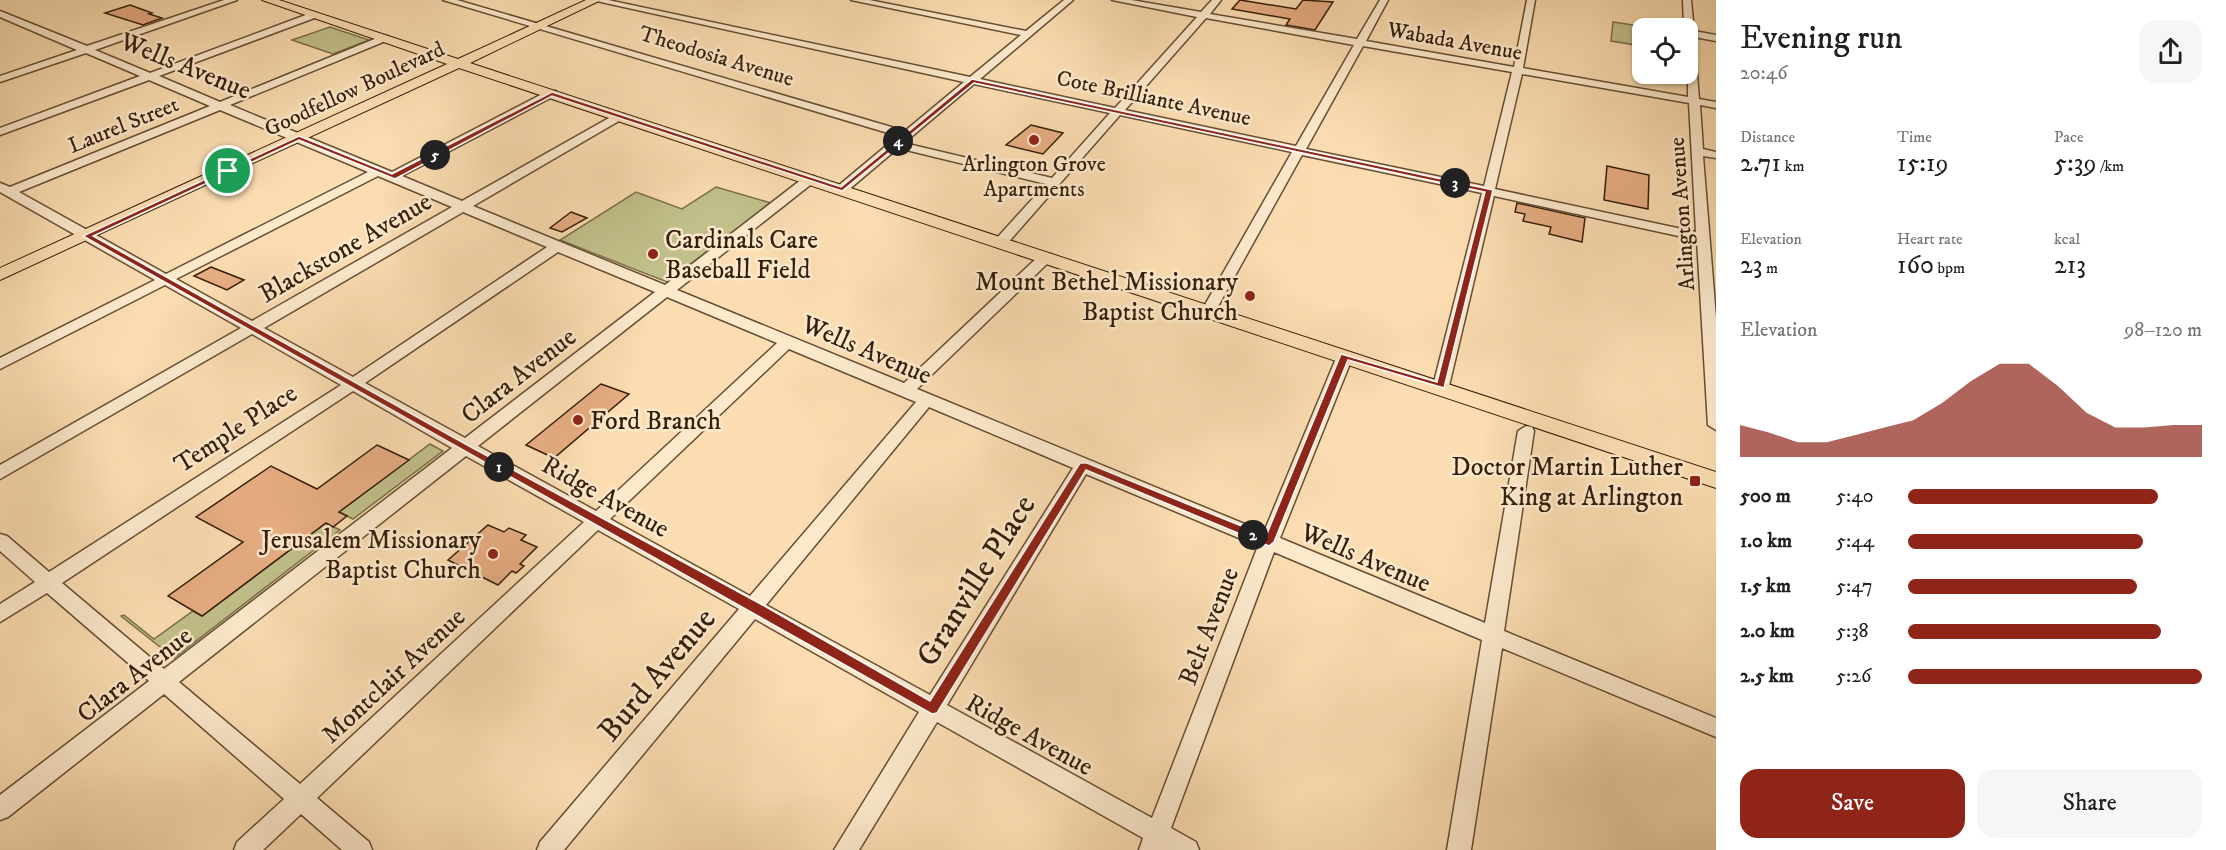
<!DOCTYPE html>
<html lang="en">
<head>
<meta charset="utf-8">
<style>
	body { margin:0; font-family:"IM FELL DW Pica",serif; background:#f6f6f6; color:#202124; height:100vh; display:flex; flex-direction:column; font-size:22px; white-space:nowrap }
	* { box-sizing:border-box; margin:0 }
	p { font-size:20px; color:#757577 }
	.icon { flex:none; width:33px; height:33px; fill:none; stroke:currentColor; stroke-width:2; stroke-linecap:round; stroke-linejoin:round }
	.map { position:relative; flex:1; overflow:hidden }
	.details { display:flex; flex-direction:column; background:#fff; width:510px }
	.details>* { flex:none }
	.buttons { position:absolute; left:1632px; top:18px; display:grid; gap:12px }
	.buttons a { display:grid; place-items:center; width:66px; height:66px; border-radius:12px; background:#fff; box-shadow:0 2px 4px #0004; font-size:30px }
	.pin { position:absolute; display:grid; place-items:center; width:51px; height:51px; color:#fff; margin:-26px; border:3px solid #fff; border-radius:50%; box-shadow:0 2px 6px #0007 }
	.km { position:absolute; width:30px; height:30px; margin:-15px; border-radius:50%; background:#222; color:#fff; font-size:16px; line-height:30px; text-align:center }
	.round { display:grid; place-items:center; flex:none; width:63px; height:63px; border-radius:18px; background:#f6f6f6 }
	.headline { display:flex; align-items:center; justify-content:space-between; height:102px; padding:0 24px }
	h1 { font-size:33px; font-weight:600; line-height:45px }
	.figures { display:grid; grid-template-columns:repeat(3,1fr); gap:9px; height:102px; padding:6px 24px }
	.figures div { display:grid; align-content:center }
	.figures b { font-size:26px; font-weight:600 }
	.figures small { font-size:16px; font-weight:400 }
	.figures p { font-size:16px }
	.chart { height:168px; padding:12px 24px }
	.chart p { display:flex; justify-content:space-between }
	.chart svg { width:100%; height:108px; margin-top:6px; fill:#8f2418; opacity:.7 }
	.primary-button { display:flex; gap:12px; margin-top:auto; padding:12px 24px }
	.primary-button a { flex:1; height:69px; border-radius:18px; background:#8f2418; color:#fff; font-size:24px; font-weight:600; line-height:69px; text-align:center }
	.primary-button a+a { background:#f6f6f6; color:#202124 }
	ul { padding:0 24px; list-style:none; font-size:20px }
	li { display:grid; grid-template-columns:96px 72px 1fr; align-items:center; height:45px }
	li i { height:15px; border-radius:8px; background:#8f2418 }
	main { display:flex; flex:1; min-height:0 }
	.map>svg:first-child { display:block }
	.green { fill:#c1c08a; stroke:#7b6f4a; stroke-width:1.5 }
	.building { fill:#e7ad83; stroke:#351e0b; stroke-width:1.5 }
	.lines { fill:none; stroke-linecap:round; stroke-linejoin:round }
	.minor-casing { stroke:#664e34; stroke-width:3 }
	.major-casing { stroke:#351e0b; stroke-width:2 }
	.minor { fill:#fce9cc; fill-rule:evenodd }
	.major { fill:#fbddb1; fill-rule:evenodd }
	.route { fill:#8f2418; stroke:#fff; stroke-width:1.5; fill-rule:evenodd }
	.poi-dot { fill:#8f2418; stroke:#fce9cc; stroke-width:2 }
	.labels { text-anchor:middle; stroke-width:5; stroke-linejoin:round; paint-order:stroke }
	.far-street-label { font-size:22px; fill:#351e0b; stroke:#fce9cc }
	.far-poi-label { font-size:22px; fill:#351e0b; stroke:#fce9cc }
	.street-label { font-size:26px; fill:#351e0b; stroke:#fce9cc }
	.poi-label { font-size:26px; fill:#351e0b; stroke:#fce9cc; text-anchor:end }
	.near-street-label { font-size:32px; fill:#351e0b; stroke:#fce9cc }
</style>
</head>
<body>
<main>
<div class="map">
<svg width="1716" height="850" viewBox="0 0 1716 850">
	<rect width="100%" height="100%" fill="#fbddb1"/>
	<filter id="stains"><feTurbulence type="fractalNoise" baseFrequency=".00333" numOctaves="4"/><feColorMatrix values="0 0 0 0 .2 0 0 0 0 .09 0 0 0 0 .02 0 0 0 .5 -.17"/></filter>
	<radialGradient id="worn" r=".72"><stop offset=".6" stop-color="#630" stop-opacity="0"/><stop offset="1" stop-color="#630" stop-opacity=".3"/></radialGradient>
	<g class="green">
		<polygon points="1613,22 1653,28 1642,28 1642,46 1611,41"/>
		<polygon points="330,27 369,40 333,54 292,40"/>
		<polygon points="716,187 771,203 667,282 560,240 636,192 682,209"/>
		<polygon points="430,444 443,451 353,519 339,512"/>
		<polygon points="326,523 340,530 174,658 121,616 124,615 154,639 193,611 202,616"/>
	</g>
	<g class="building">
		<polygon points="1240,0 1296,9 1303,0 1333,2 1315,30 1286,25 1290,19 1232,9"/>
		<polygon points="130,5 152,13 149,14 162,18 143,25 105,13"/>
		<polygon points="1031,125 1063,133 1043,154 1006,145"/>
		<polygon points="1607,166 1649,175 1648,209 1604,200"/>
		<polygon points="1517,203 1585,218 1582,242 1549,234 1551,227 1523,221 1525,214 1515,212"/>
		<polygon points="571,212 587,218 562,232 550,228"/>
		<polygon points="211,267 244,280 227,290 194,276"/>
		<polygon points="601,384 629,394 554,458 526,445"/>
		<polygon points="377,445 409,460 339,512 347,516 333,527 326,523 202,616 168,596 243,542 196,517 271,466 317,489"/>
		<polygon points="488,525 504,532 509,528 526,535 521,540 537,547 520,564 524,566 516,573 512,571 498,585 448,560"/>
	</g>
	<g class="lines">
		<g class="minor-casing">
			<g id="minor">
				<path d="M224 0H237L95 50 150 73 311 13H317V17L159 76 220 102 382 36H388V40L230 105 392 172 548 91H556V95L402 176 462 201 616 114H624V118L473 206 665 285 806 176H814V182L677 290 904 383 1041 254H1051V260L917 389 1264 532 1337 356 1340 353H1350L1353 356 1280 538 1485 623 1518 431 1526 426 1532 427 1534 431 1504 631 1716 718V737L1502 648 1471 850H1447L1482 640 1274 552 1171 828 1196 842 1199 850H1139L1143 838 937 722 859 850H834L919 712 755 619 564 850H537L540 842 739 609 598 530 317 798 369 842 372 850H342L301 814 263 850H234L237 842 284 799 164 694 8 817 0 820V795L149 681 47 593 0 622V604L35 582 0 551V534L7 536 49 572 341 385 252 334 0 479V465L241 328 165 285 0 369V358L155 280 0 192V183L10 187 210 106 149 80 0 135V128L140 76 86 53 0 82V76L77 50 0 17V11L87 46ZM220 110 368 172 166 274 19 192ZM378 176 452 207 252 321 176 279ZM463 212 547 247 353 377 264 328ZM558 252 655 292 465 438 365 383ZM667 297 777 343 596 511 478 446ZM789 349 916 402 750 596 610 519ZM353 391 452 448 164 669 62 583ZM929 407 1073 468 930 695 766 605ZM466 456 584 522 300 784 179 682ZM1086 474 1258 546 1152 818 947 705Z"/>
				<path d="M443 0H457L905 131 964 82 592 0H608L970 77 1021 35 851 0H869L1026 31 1064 0H1073L980 79 1115 108 1197 17 1112 0H1131L1201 12 1212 0H1221L1210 14 1357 39 1380 0H1388L1366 41 1514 67 1527 0H1535L1523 68 1688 97V28H1684L1683 0H1691L1694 31 1716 35V41L1694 37 1699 99 1716 102V108L1700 105 1703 149 1716 152V158L1703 156 1716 318V430L1708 425 1697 240 1494 196 1449 386 1441 391 1433 386 1482 193 1302 155 1216 310 1209 314 1202 310 1292 152 1120 115 1006 245 1001 246 994 242 996 239 1046 184 898 148 846 192H838V186L898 136ZM1206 18 1354 45 1296 146 1125 110ZM1363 46 1512 72 1484 186 1306 149ZM1522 74 1689 103 1696 232 1495 189ZM974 84 1110 113 1052 178 904 143Z"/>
			</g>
		</g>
		<g class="major-casing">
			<polygon id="major" points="262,0 279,0 458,59 586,0 601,0 470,63 1716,472 1716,488 459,68 0,280 0,268 447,64"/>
		</g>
		<use href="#minor" class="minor"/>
		<use href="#major" class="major"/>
	</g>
	<path class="route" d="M972 79 1493 190 1444 388 1348 360 1274 542 1269 546 1086 470 937 713 932 714 83 236 299 136 392 174 552 92 841 187ZM974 83 1485 192 1437 382 1341 354 1266 536 1087 463H1080L930 701 759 603 469 446 93 236 299 140 395 179 552 96 842 191Z"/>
	<g class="poi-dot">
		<circle cx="1034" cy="140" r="6"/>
		<circle cx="653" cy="254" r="6"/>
		<circle cx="1250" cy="296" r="6"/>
		<circle cx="578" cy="420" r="6"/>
		<rect x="1689" y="475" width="12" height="12" rx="3"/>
		<circle cx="493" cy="554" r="6"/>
	</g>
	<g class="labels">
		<g class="far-street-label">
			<text transform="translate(1455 40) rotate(10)" y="8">Wabada Avenue</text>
			<text transform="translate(717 55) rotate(17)" y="8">Theodosia Avenue</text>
			<text transform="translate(354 88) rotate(-25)" y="8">Goodfellow Boulevard</text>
			<text transform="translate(1154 97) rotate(12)" y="8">Cote Brilliante Avenue</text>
			<text transform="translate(123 124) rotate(-22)" y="8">Laurel Street</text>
			<text transform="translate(1681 214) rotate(-94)" y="8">Arlington Avenue</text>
		</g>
		<g class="far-poi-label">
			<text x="1034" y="171">Arlington Grove<tspan x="1034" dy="25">Apartments</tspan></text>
		</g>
		<g class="street-label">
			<text transform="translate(186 65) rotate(22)" y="9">Wells Avenue</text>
			<text transform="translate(345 247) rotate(-30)" y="9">Blackstone Avenue</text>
			<text transform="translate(867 349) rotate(23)" y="9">Wells Avenue</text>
			<text transform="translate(518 375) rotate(-38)" y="9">Clara Avenue</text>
			<text transform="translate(235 428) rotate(-33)" y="9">Temple Place</text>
			<text transform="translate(606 496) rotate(29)" y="9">Ridge Avenue</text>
			<text transform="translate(1366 557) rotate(23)" y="9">Wells Avenue</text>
			<text transform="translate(1208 626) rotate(-69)" y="9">Belt Avenue</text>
			<text transform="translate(134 674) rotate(-38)" y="9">Clara Avenue</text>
			<text transform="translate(393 675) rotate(-43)" y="9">Montclair Avenue</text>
			<text transform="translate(1030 734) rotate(29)" y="9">Ridge Avenue</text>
		</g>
		<g class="poi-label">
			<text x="665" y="248" text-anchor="start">Cardinals Care<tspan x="665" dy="30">Baseball Field</tspan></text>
			<text x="1238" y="290">Mount Bethel Missionary<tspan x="1238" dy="30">Baptist Church</tspan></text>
			<text x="590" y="429" text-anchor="start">Ford Branch</text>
			<text x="1683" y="475">Doctor Martin Luther<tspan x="1683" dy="30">King at Arlington</tspan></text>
			<text x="481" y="548">Jerusalem Missionary<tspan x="481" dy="30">Baptist Church</tspan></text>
		</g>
		<g class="near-street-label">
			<text transform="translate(975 580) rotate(-58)" y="11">Granville Place</text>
			<text transform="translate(656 674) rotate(-50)" y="11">Burd Avenue</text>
		</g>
	</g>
	<rect width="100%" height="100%" filter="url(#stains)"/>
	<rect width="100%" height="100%" fill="url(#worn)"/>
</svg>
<div class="buttons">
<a><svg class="icon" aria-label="locate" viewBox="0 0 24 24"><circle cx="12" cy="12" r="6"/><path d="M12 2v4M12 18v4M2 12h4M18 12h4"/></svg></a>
</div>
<div class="pin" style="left:228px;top:171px;background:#1e9e55"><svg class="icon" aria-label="arrive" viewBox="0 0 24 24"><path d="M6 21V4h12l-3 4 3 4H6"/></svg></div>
<b class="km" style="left:499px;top:467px">1</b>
<b class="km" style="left:1253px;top:535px">2</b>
<b class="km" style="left:1455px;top:183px">3</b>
<b class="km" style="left:898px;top:141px">4</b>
<b class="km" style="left:435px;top:155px">5</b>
</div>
<section class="details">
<div class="headline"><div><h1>Evening run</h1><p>20:46</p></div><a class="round"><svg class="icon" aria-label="share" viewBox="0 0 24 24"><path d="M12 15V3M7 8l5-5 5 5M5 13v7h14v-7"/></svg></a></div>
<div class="figures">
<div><p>Distance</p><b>2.71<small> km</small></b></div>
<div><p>Time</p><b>15:19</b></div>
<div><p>Pace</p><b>5:39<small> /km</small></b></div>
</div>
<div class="figures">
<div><p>Elevation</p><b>23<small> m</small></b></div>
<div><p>Heart rate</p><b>160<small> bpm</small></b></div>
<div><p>kcal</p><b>213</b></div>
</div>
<div class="chart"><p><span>Elevation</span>98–120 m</p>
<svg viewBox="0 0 160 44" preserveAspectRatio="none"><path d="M0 44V31L10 34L20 38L30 38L40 35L50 32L60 29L70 22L80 13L90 6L100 6L110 15L120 26L130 32L140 32L150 31L160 31V44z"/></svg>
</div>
<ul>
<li><b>500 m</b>5:40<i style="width:85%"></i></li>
<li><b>1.0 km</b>5:44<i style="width:80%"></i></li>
<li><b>1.5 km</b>5:47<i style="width:78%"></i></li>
<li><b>2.0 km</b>5:38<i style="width:86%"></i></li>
<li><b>2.5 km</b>5:26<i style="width:100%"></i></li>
</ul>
<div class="primary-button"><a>Save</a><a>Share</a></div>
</section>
</main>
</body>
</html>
